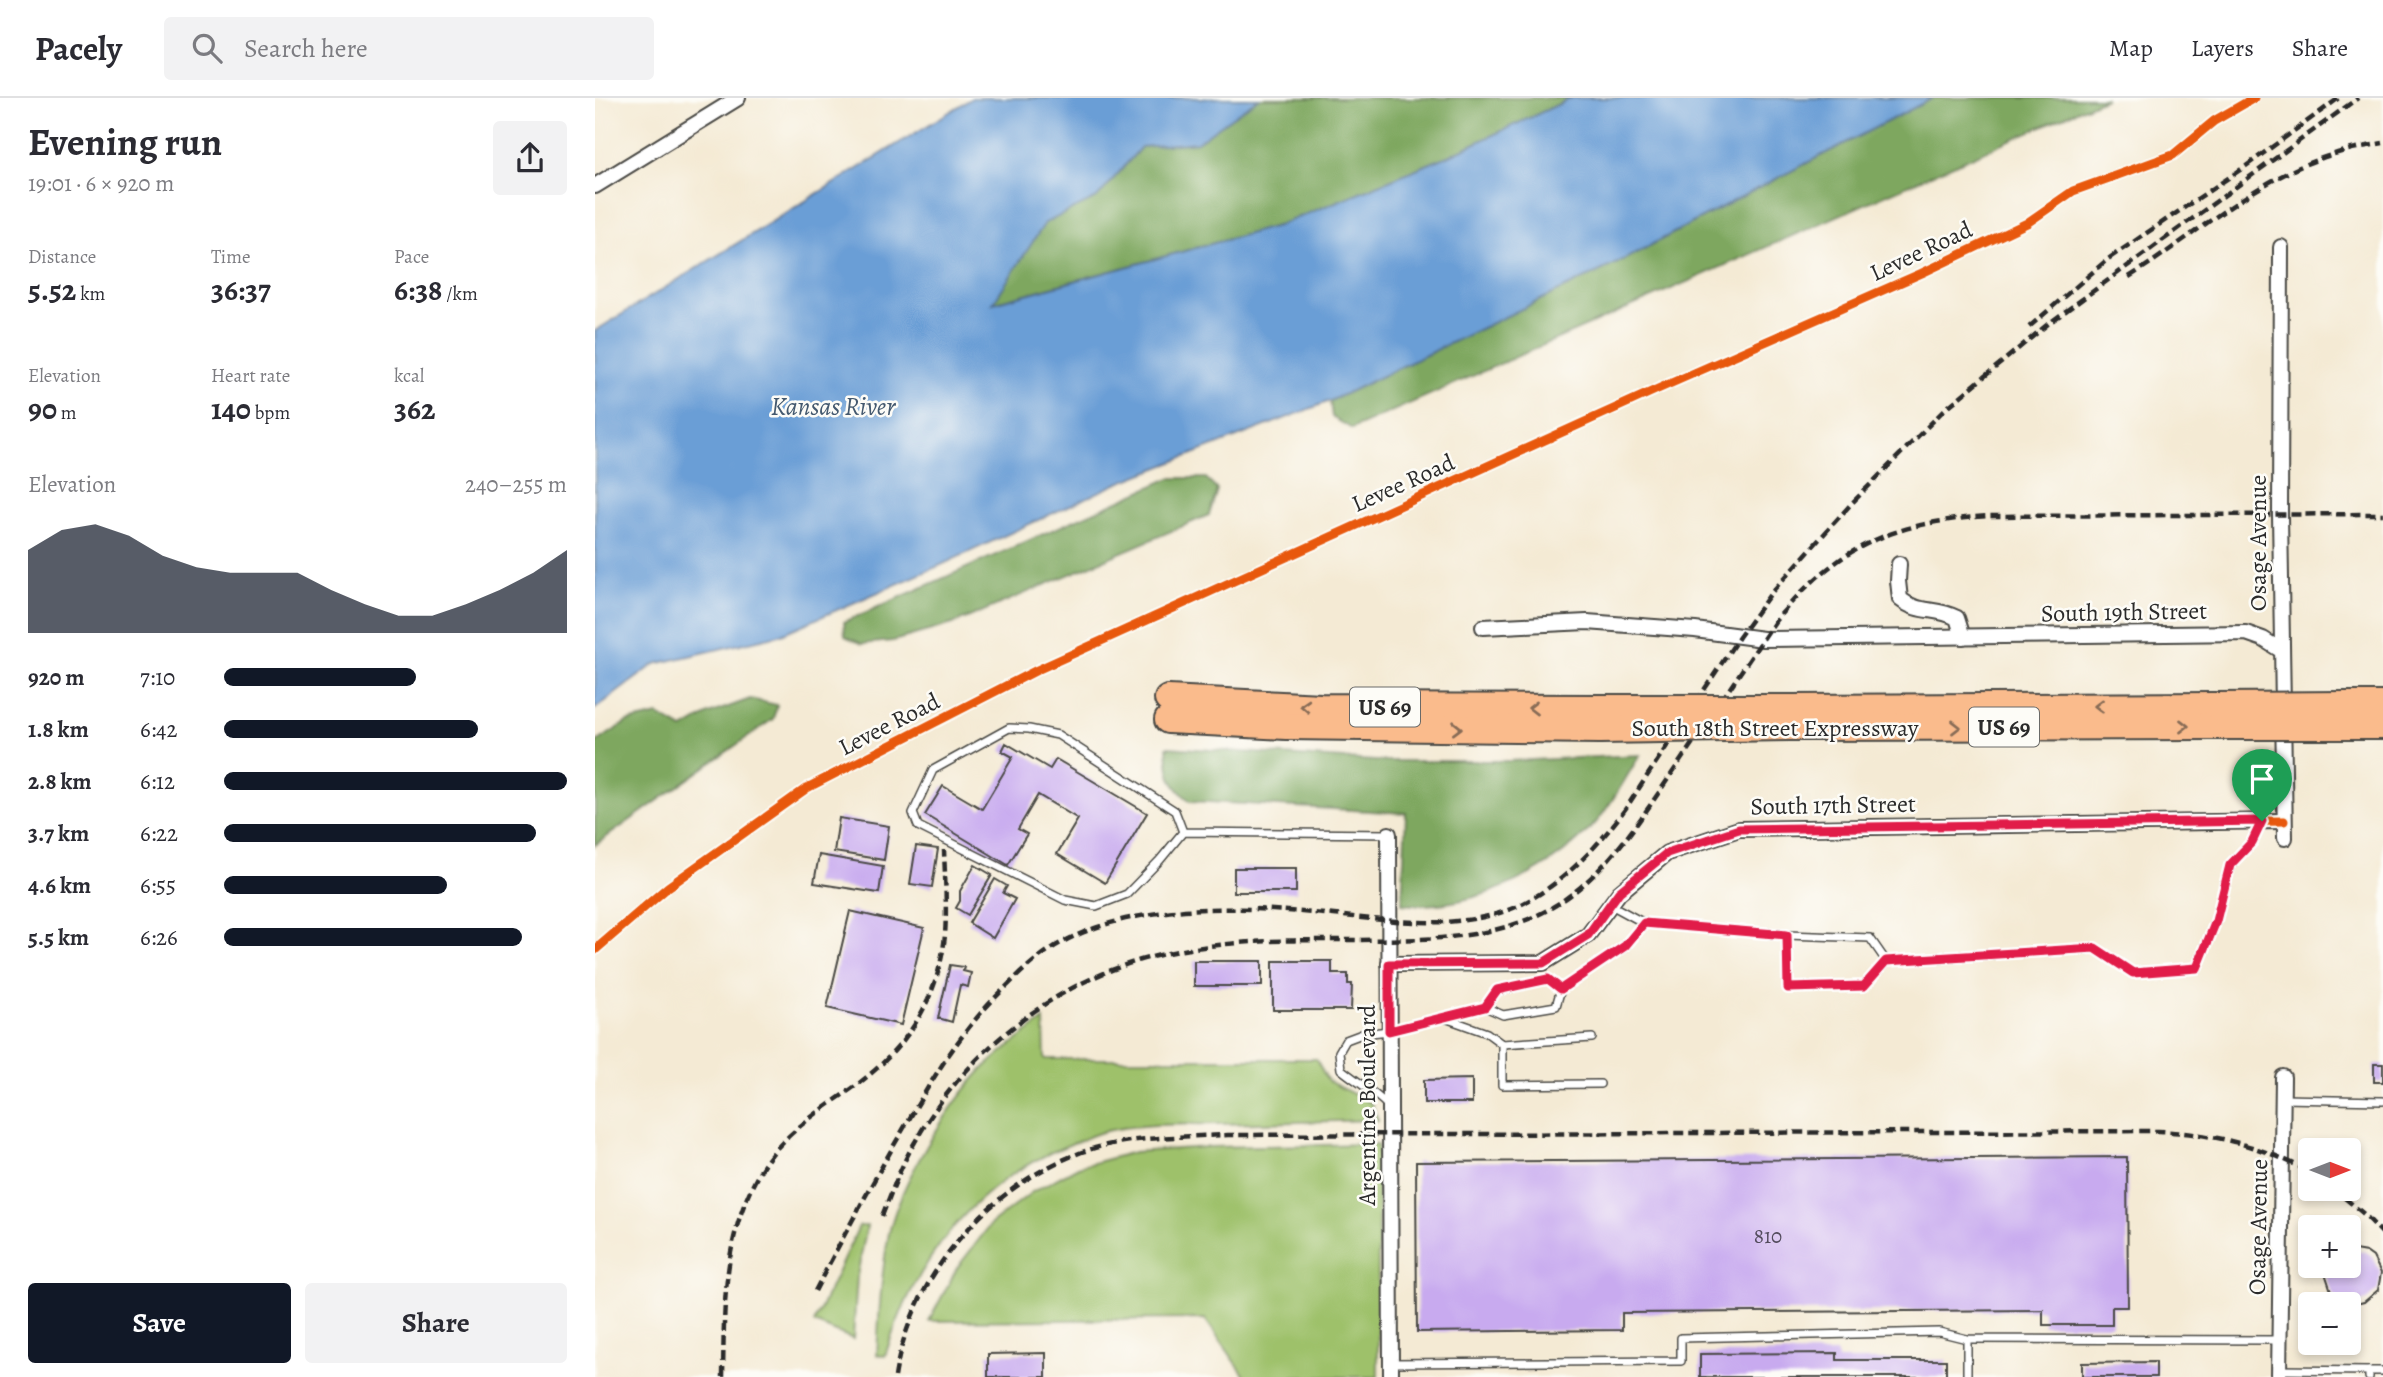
<!DOCTYPE html>
<html lang="en">
<head>
<meta charset="utf-8">
<style>
	body { margin:0; font-family:Alegreya,serif; background:#f2f2f3; color:#2b2b33; height:100vh; display:flex; flex-direction:column; font-size:26px; white-space:nowrap }
	* { box-sizing:border-box; margin:0 }
	p { font-size:23px; color:#7c7c81 }
	.icon { flex:none; width:38px; height:38px; fill:none; stroke:currentColor; stroke-width:2; stroke-linecap:round; stroke-linejoin:round }
	.map { position:relative; flex:1; overflow:hidden }
	.side { display:flex; flex-direction:column; background:#fff; width:595px }
	.side>* { flex:none }
	.needle { width:46px; rotate:90deg }
	.fabs { position:absolute; left:1703px; top:1040px; display:grid; gap:14px }
	.fabs a { display:grid; place-items:center; width:63px; height:63px; border-radius:7px; background:#fff; box-shadow:0 4px 10px #0003; font-size:35px }
	.pin { position:absolute; display:grid; place-items:center; width:60px; height:60px; color:#fff; margin:-72px -30px; border-radius:50% 50% 50% 0; rotate:-45deg; box-shadow:0 0 7px #0007 }
	.pin .icon { rotate:45deg }
	.round { display:grid; place-items:center; flex:none; width:74px; height:74px; border-radius:7px; background:#f2f2f3 }
	.head { display:flex; align-items:center; justify-content:space-between; height:119px; padding:0 28px }
	h1 { font-size:38px; font-weight:700; line-height:52px }
	.stats { display:grid; grid-template-columns:repeat(3,1fr); gap:10px; height:119px; padding:7px 28px }
	.stats div { display:grid; align-content:center }
	.stats b { font-size:30px; font-weight:700 }
	.stats small { font-size:19px; font-weight:400 }
	.stats p { font-size:19px }
	.chart { height:196px; padding:14px 28px }
	.chart p { display:flex; justify-content:space-between }
	.chart svg { width:100%; height:126px; margin-top:7px; fill:#111827; opacity:.7 }
	.primary-button { display:flex; gap:14px; margin-top:auto; padding:14px 28px }
	.primary-button a { flex:1; height:80px; border-radius:7px; background:#111827; color:#fff; font-size:28px; font-weight:700; line-height:80px; text-align:center }
	.primary-button a+a { background:#f2f2f3; color:#2b2b33 }
	ul { padding:0 28px; list-style:none; font-size:23px }
	li { display:grid; grid-template-columns:112px 84px 1fr; align-items:center; height:52px }
	li i { height:18px; border-radius:9px; background:#111827 }
	header { display:flex; align-items:center; gap:42px; box-sizing:border-box; height:98px; padding:0 35px; background:#fff; border-bottom:2px solid #e1e1e2 }
	header strong { font-size:33px }
	nav { display:flex; gap:38px; margin-inline-start:auto; font-size:24px }
	.search { width:490px; height:63px; background:#f2f2f3; display:flex; align-items:center; gap:18px; box-sizing:border-box; padding:0 24px; border-radius:7px; color:#7c7c81; font-size:26px }
	main { display:flex; flex:1; min-height:0 }
	.map>svg:first-child { display:block }
	.green { fill:#9ec16b; stroke:#64764b; stroke-width:2 }
	.forest { fill:#7ea75f; stroke:#546945; stroke-width:2 }
	.water { fill:#6a9ed6; stroke:#4a6480; stroke-width:2 }
	.building { fill:#c8aaef }
	.lines { fill:none; stroke-linecap:round; stroke-linejoin:round }
	.lane-casing { stroke:#494844; stroke-width:10 }
	.street-casing { stroke:#494844; stroke-width:18 }
	.highway-casing { stroke:#494844; stroke-width:30 }
	.lane { stroke:#fff; stroke-width:7 }
	.street { stroke:#fff; stroke-width:14 }
	.highway { stroke:#fabb8c; stroke-width:26 }
	.rail { stroke:#2b2b2b; stroke-width:4.5; stroke-dasharray:10 5; stroke-linecap:butt }
	.highway-bridge-casing { stroke:#494844; stroke-width:30; stroke-linecap:butt }
	.highway-bridge { stroke:#fabb8c; stroke-width:26 }
	.cycleway-casing { stroke:#fdfcf7; stroke-width:13 }
	.cycleway { stroke:#e8590c; stroke-width:9 }
	.oneway { stroke:#886c57 }
	.route-casing { stroke:#fff; stroke-width:14 }
	.route { stroke:#e11d48; stroke-width:9 }
	.labels { text-anchor:middle; stroke-width:5; stroke-linejoin:round; paint-order:stroke }
	.number-label { font-size:21px; fill:#524b5c }
	.shield { fill:#fdfcf7; stroke:#6a6a68; stroke-width:2 }
	.shield-label { font-size:23px; font-weight:bold; fill:#2b2b2b }
	.street-label { font-size:24px; fill:#2b2b2b; stroke:#fdfcf7 }
	.water-label { font-size:26px; font-style:italic; fill:#44596f; stroke:#fdfcf7 }
</style>
</head>
<body>
<header>
<strong>Pacely</strong>
<div class="search"><svg class="icon" aria-label="search" viewBox="0 0 24 24"><circle cx="10" cy="10" r="6"/><path d="M15 15l6 6"/></svg>Search here</div>
<nav><a>Map</a><a>Layers</a><a>Share</a></nav>
</header>
<main>
<section class="side">
<div class="head"><div><h1>Evening run</h1><p>19:01 · 6 × 920 m</p></div><a class="round"><svg class="icon" aria-label="share" viewBox="0 0 24 24"><path d="M12 15V3M7 8l5-5 5 5M5 13v7h14v-7"/></svg></a></div>
<div class="stats">
<div><p>Distance</p><b>5.52<small> km</small></b></div>
<div><p>Time</p><b>36:37</b></div>
<div><p>Pace</p><b>6:38<small> /km</small></b></div>
</div>
<div class="stats">
<div><p>Elevation</p><b>90<small> m</small></b></div>
<div><p>Heart rate</p><b>140<small> bpm</small></b></div>
<div><p>kcal</p><b>362</b></div>
</div>
<div class="chart"><p><span>Elevation</span>240–255 m</p>
<svg viewBox="0 0 160 44" preserveAspectRatio="none"><path d="M0 44V15L10 8L20 6L30 10L40 17L50 21L60 23L70 23L80 23L90 29L100 34L110 38L120 38L130 34L140 29L150 23L160 15V44z"/></svg>
</div>
<ul>
<li><b>920 m</b>7:10<i style="width:56%"></i></li>
<li><b>1.8 km</b>6:42<i style="width:74%"></i></li>
<li><b>2.8 km</b>6:12<i style="width:100%"></i></li>
<li><b>3.7 km</b>6:22<i style="width:91%"></i></li>
<li><b>4.6 km</b>6:55<i style="width:65%"></i></li>
<li><b>5.5 km</b>6:26<i style="width:87%"></i></li>
</ul>
<div class="primary-button"><a>Save</a><a>Share</a></div>
</section>
<div class="map">
<svg width="1788" height="1279" viewBox="0 0 1788 1279">
	<rect width="100%" height="100%" fill="#fdfcf7"/>
	<filter id="ink" filterUnits="userSpaceOnUse"><feTurbulence type="fractalNoise" baseFrequency=".0143" numOctaves="2"/><feDisplacementMap in="SourceGraphic" scale="14" xChannelSelector="R" yChannelSelector="G"/><feConvolveMatrix kernelMatrix="1 2 1 2 8 2 1 2 1" color-interpolation-filters="sRGB"/></filter>
	<filter id="wash" filterUnits="userSpaceOnUse"><feTurbulence type="fractalNoise" baseFrequency=".00686" numOctaves="4" result="noise"/><feDisplacementMap in="SourceGraphic" scale="28" xChannelSelector="R" yChannelSelector="G"/><feGaussianBlur stdDeviation="1.57" result="paint"/><feColorMatrix in="noise" values="0 0 0 0 0 0 0 0 0 0 0 0 0 0 0 0 0 1.4 0 .05"/><feComposite in="paint" operator="in"/></filter>
	<g filter="url(#wash)">
		<rect width="100%" height="100%" fill="#f4ead4"/>
		<g class="green">
			<path d="M449 922 450 961H721L733 983 776 1005 783 1022C729 1023 676 1025 622 1026 586 1027 547 1025 511 1033 499 1036 487 1042 476 1046 379 1083 320 1162 290 1258L282 1257C284 1216 286 1176 294 1135 306 1083 353 1007 390 969 408 952 429 937 449 922Z"/>
			<polygon points="783,1046 783,1279 651,1279 610,1221 334,1223 362,1170 396,1126 437,1094 483,1069 539,1054 612,1049"/>
			<polygon points="264,1128 272,1128 262,1178 258,1241 219,1225"/>
		</g>
		<g class="forest">
			<polygon points="664,0 977,0 853,58 682,128 397,205 450,124 502,100 546,49 602,44"/>
			<polygon points="1338,0 1511,0 757,331 737,319 735,303 1024,164 1148,98"/>
			<polygon points="575,380 611,380 622,392 614,417 358,526 298,543 267,546 250,538 249,524"/>
			<polygon points="155,601 182,607 178,621 0,747 0,645 32,624 63,617 88,631 114,616"/>
			<path d="M572 649 780 663H914L1045 657C1032 677 1013 713 997 729 950 777 876 813 807 806L811 715 595 703C574 686 573 676 572 649Z"/>
		</g>
		<polygon class="water" points="377,0 664,0 602,44 546,49 502,100 450,125 398,205 682,128 853,58 977,0 1338,0 1148,98 1024,164 735,303 521,386 346,467 184,537 60,566 0,611 0,233"/>
		<g id="blocks">
			<g class="building">
				<polygon points="411,645 455,671 461,661 552,715 510,785 462,756 483,721 443,697 423,731 432,736 413,767 330,717 348,688 387,711 418,659 407,653"/>
				<polygon points="244,720 294,728 289,762 239,754"/>
				<polygon points="321,748 343,751 337,789 315,786"/>
				<polygon points="224,757 288,768 284,795 219,785"/>
				<polygon points="380,767 397,777 373,817 361,810 365,803 365,793"/>
				<rect x="639" y="770" width="62" height="24"/>
				<polygon points="400,781 412,788 408,795 420,801 398,840 374,825"/>
				<polygon points="255,813 329,830 306,927 232,910"/>
				<rect x="599" y="863" width="68" height="25"/>
				<polygon points="678,863 737,863 737,876 753,876 753,886 757,886 756,912 678,912"/>
				<polygon points="355,867 369,869 368,873 376,875 373,889 365,887 357,924 343,920"/>
				<rect x="1779" y="966" width="9" height="18"/>
				<polygon points="877,981 877,1005 829,1005 829,982"/>
				<polygon points="1532,1059 1533,1209 1517,1209 1517,1227 1448,1227 1448,1212 1027,1215 1027,1232 822,1234 821,1064"/>
				<polygon points="1754,1151 1771,1154 1778,1159 1786,1175 1783,1192 1769,1204 1761,1206 1744,1202 1737,1196 1731,1178 1733,1167 1754,1167"/>
				<polygon points="451,1255 451,1279 393,1279 393,1256"/>
				<polygon points="1242,1255 1242,1262 1351,1262 1351,1279 1105,1279 1105,1256"/>
				<polygon points="1561,1264 1561,1279 1487,1279 1487,1265"/>
			</g>
		</g>
	</g>
	<g filter="url(#ink)">
		<use href="#blocks" fill-opacity="0" stroke="#494844" stroke-width="2"/>
		<g class="lines">
			<g class="lane-casing">
				<g id="lane">
					<polyline points="588,734 580,713 463,637 434,631 414,630 338,672 318,715 323,728 470,802 501,808 532,796 565,762 588,734 794,736"/>
					<polyline points="1016,807 1049,825"/>
					<polyline points="1192,837 1193,890 1269,888 1291,863"/>
					<polyline points="890,909 902,893 953,881 966,891"/>
					<polyline points="850,920 892,935 907,946 997,940"/>
					<polyline points="907,946 907,987 1005,986"/>
					<polyline points="1688,1001 1788,1003"/>
					<path d="M794 1009C780 994 762 984 746 971L744 954 751 942 767 936 794 933 890 909 908 917 961 908 966 891 1030 848 1049 825 1192 837 1275 840 1291 863 1500 850 1538 875 1602 870 1621 823 1635 767 1657 744 1667 723"/>
					<polyline points="796,1265 1086,1263 1086,1240 1344,1234 1372,1241 1684,1242"/>
					<polyline points="1684,1272 1774,1273 1774,1279"/>
					<polyline points="1774,1273 1788,1273"/>
					<polyline points="1372,1279 1372,1241"/>
				</g>
			</g>
			<g class="street-casing">
				<g id="street">
					<polyline points="0,88 143,0"/>
					<polyline points="1686,149 1685,416 1690,740"/>
					<path d="M1304 466 1303 483 1305 501C1325 517 1340 508 1362 520L1368 539"/>
					<polyline points="888,529 992,524 1100,532 1168,541 1651,535 1668,541 1687,553"/>
					<polyline points="794,736 796,1279"/>
					<polyline points="794,866 948,865 993,837 1024,795 1072,755 1144,731 1689,723"/>
					<polyline points="1684,1279 1688,979"/>
				</g>
			</g>
			<g class="highway-casing">
				<g id="highway">
					<polyline points="573,601 726,609 1006,610"/>
					<polyline points="1753,607 1788,607"/>
					<polyline points="1195,610 1621,608"/>
					<polyline points="573,622 691,628 1005,632"/>
					<polyline points="1755,628 1788,628"/>
					<polyline points="1195,629 1624,628"/>
				</g>
			</g>
			<use href="#lane" class="lane"/>
			<use href="#street" class="street"/>
			<use href="#highway" class="highway"/>
			<g class="rail">
				<path d="M1534 179C1603 136 1665 76 1746 54 1759 50 1774 48 1788 45"/>
				<polyline points="1434,229 1513,161 1651,68 1744,0"/>
				<polyline points="1738,1090 1770,1117 1788,1136"/>
				<path d="M287 1118C297 1093 306 1067 320 1044 369 956 456 886 553 860 619 842 688 842 756 842 825 841 900 845 961 807 1015 773 1050 714 1086 662 1118 615 1149 569 1181 522 1244 447 1298 424 1395 418L1788 416"/>
				<path d="M220 1193C248 1139 276 1087 306 1035 340 977 365 932 414 886 429 871 446 856 464 846 544 802 650 808 739 817 799 823 870 834 927 806 970 784 1003 748 1031 710L1144 539 1176 495 1256 406 1349 312 1453 226 1763 0"/>
				<path d="M128 1279C129 1209 128 1140 163 1077 182 1041 220 1016 252 994 308 955 343 906 350 837 352 809 350 780 349 752"/>
				<path d="M300 1279C316 1177 393 1087 490 1053 535 1038 587 1039 633 1037L1563 1033C1622 1036 1663 1047 1715 1074"/>
			</g>
			<g class="highway-bridge-casing">
				<g id="highway-bridge">
					<polyline points="1621,608 1753,607"/>
					<polyline points="1006,610 1195,610"/>
					<polyline points="1624,628 1755,628"/>
					<polyline points="1005,632 1195,629"/>
				</g>
			</g>
			<use href="#highway-bridge" class="highway-bridge"/>
			<g class="cycleway-casing">
				<g id="cycleway">
					<polyline points="0,852 73,789 212,690 442,572 1065,290 1327,175 1432,125 1478,93 1578,57 1619,23 1659,0"/>
					<polyline points="794,866 948,865 993,837 1024,795 1072,755 1144,731 1689,723"/>
				</g>
			</g>
			<use href="#cycleway" class="cycleway"/>
		</g>
		<defs><path id="oneway-chevron" d="M-2-3.5L2.5 0L-2 3.5" fill="none" stroke-width="1.6" stroke-linecap="round" stroke-linejoin="round" transform="scale(1.75)"/></defs>
		<g class="oneway">
			<use href="#oneway-chevron" transform="translate(710 608) rotate(-177)"/>
			<use href="#oneway-chevron" transform="translate(1504 608) rotate(180)"/>
			<use href="#oneway-chevron" transform="translate(938 610) rotate(-180)"/>
			<use href="#oneway-chevron" transform="translate(1589 628)"/>
			<use href="#oneway-chevron" transform="translate(1361 629)"/>
			<use href="#oneway-chevron" transform="translate(862 630) rotate(1)"/>
		</g>
	</g>
	<g class="lines" filter="url(#ink)">
		<g class="route-casing">
			<polygon id="route" points="1667,723 1657,744 1635,767 1621,823 1602,870 1538,875 1500,850 1291,863 1269,888 1193,890 1192,837 1049,825 1030,848 966,891 953,881 902,892 890,909 794,933 794,866 948,865 993,837 1024,794 1072,755 1144,731"/>
		</g>
		<use href="#route" class="route"/>
	</g>
	<g class="labels">
		<g class="number-label">
			<text x="1173" y="1145">810</text>
		</g>
		<g class="shield">
			<rect x="755" y="589.5" width="70" height="39" rx="5"/>
			<rect x="1374" y="609.5" width="70" height="39" rx="5"/>
		</g>
		<g class="shield-label">
			<text x="790" y="617">US 69</text>
			<text x="1409" y="637">US 69</text>
		</g>
		<g class="street-label">
			<text transform="translate(1326 153) rotate(-25)" y="8">Levee Road</text>
			<text transform="translate(808 385) rotate(-24)" y="8">Levee Road</text>
			<text transform="translate(1663 445) rotate(-90)" y="8">Osage Avenue</text>
			<text transform="translate(1529 514) rotate(-1)" y="8">South 19th Street</text>
			<text transform="translate(294 626) rotate(-27)" y="8">Levee Road</text>
			<text x="1180" y="638">South 18th Street Expressway</text>
			<text transform="translate(1238 707) rotate(-1)" y="8">South 17th Street</text>
			<text transform="translate(772 1007) rotate(-90)" y="8">Argentine Boulevard</text>
			<text transform="translate(1663 1129) rotate(-89)" y="8">Osage Avenue</text>
		</g>
		<g class="water-label">
			<text x="238" y="317">Kansas River</text>
		</g>
	</g>
</svg>
<div class="fabs">
<a><svg class="needle" viewBox="-14 -14 28 28"><path d="M0-13l5 13h-10z" fill="#e53935"/><path d="M0 13l5-13h-10z" fill="#7c7c81"/></svg></a>
<a>+</a>
<a>−</a>
</div>
<div class="pin" style="left:1667px;top:723px;background:#1e9e55"><svg class="icon" aria-label="arrive" viewBox="0 0 24 24"><path d="M6 21V4h12l-3 4 3 4H6"/></svg></div>
</div>
</main>
</body>
</html>
